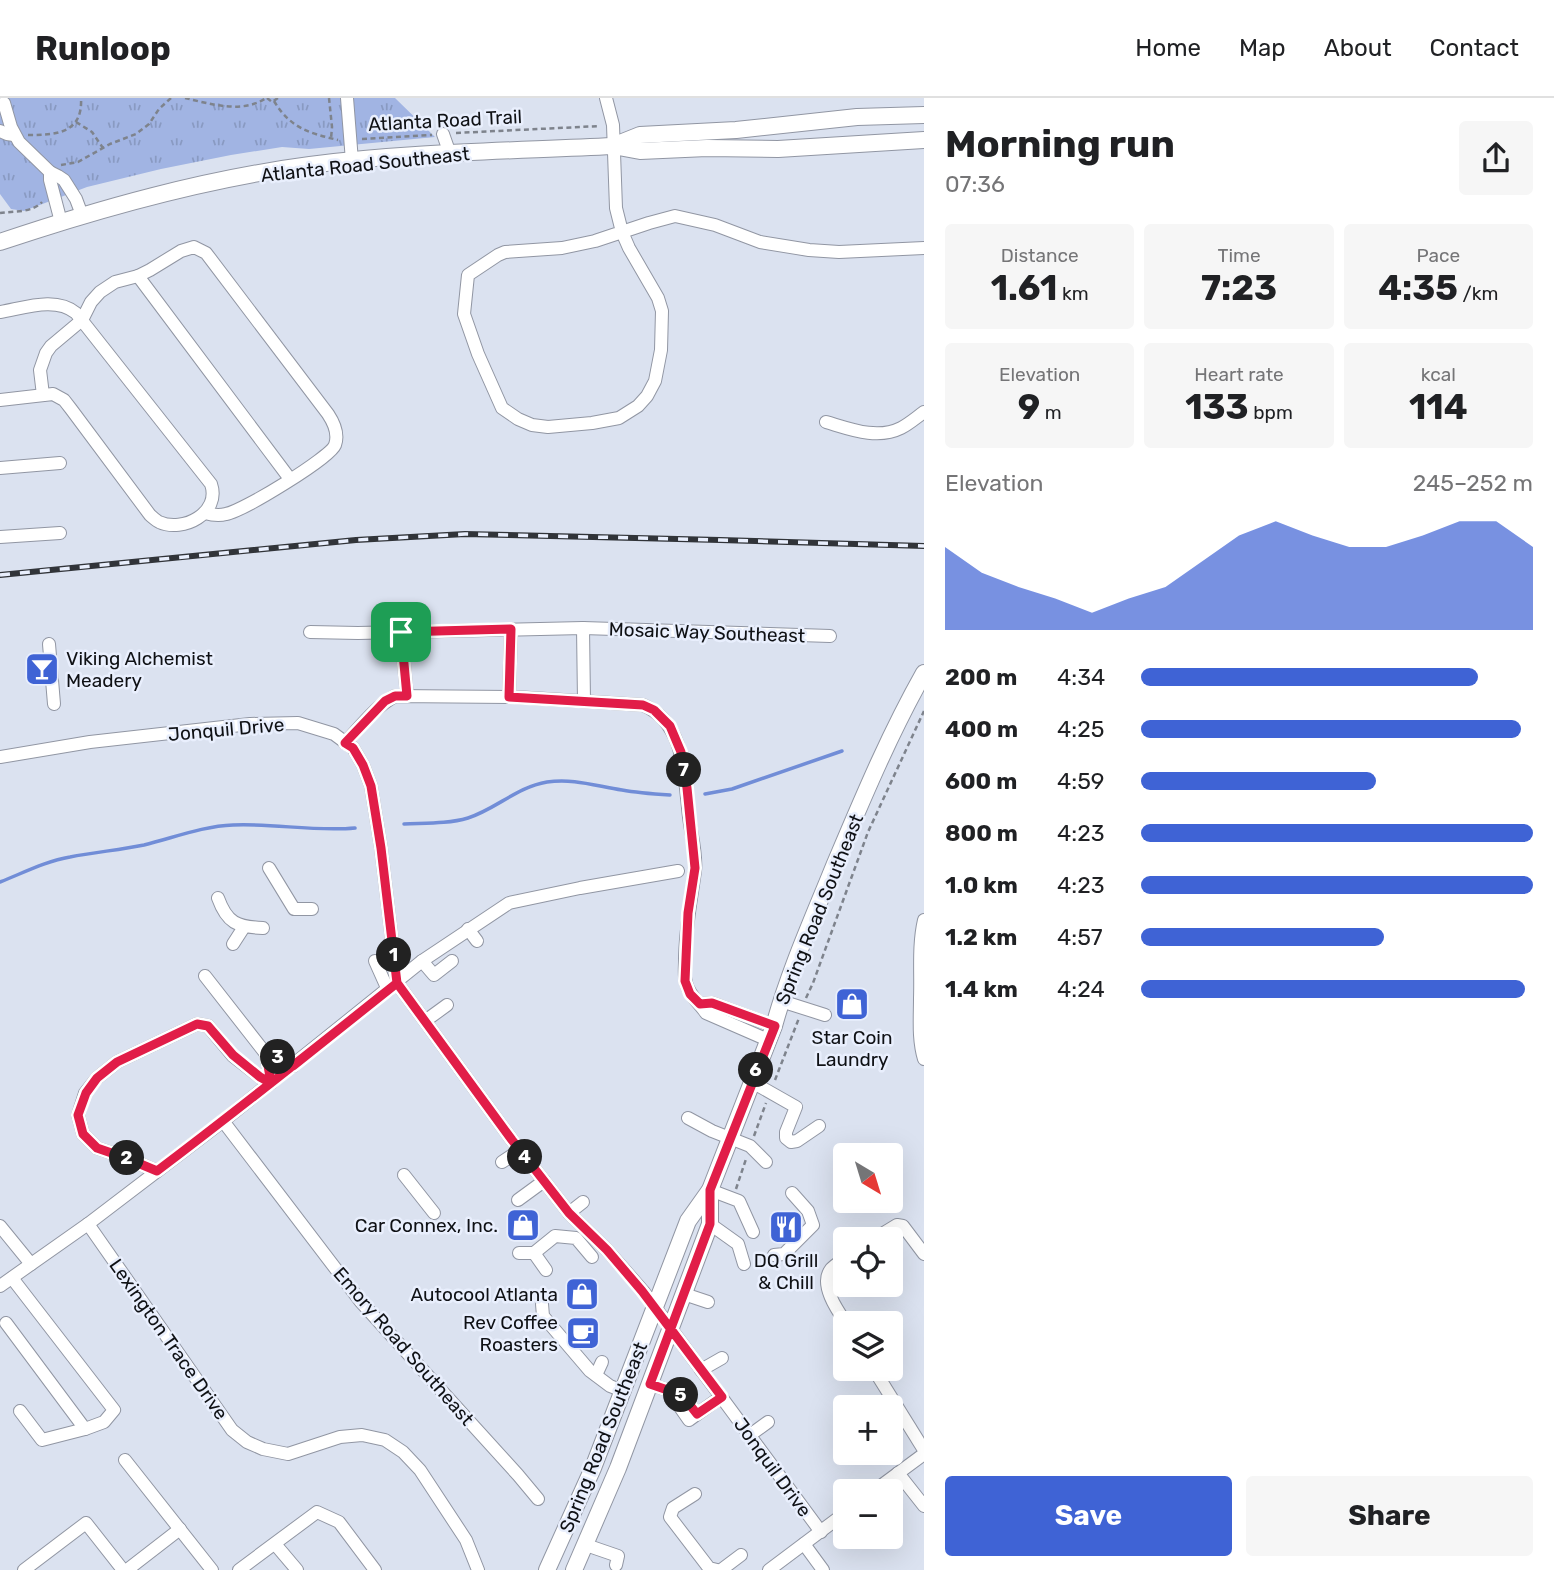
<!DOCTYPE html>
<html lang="en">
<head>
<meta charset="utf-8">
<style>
	body { margin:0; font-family:Rubik,sans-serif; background:#f6f6f6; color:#202124; height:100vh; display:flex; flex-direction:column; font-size:26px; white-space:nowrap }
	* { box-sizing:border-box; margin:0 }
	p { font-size:23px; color:#757577 }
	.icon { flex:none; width:38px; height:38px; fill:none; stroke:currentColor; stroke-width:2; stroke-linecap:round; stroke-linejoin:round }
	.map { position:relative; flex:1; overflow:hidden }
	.details { display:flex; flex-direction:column; background:#fff; width:630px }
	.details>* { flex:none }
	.needle { width:46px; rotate:142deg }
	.controls { position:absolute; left:833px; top:1045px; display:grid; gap:14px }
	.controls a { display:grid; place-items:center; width:70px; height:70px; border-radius:7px; background:#fff; box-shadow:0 7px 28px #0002; font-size:35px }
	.pin { position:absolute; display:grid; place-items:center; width:60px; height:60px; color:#fff; margin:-30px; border-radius:14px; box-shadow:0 4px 10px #0006 }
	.km { position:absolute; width:35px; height:35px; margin:-18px; border-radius:50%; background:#222; color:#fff; font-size:19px; line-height:35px; text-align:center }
	.round { display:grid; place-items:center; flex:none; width:74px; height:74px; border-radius:7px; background:#f6f6f6 }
	.headline { display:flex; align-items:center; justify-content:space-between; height:119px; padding:0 21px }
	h1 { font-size:38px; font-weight:700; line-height:52px }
	.figures { display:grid; grid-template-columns:repeat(3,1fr); gap:10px; height:119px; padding:7px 21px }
	.figures div { display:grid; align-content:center; border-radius:7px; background:#f6f6f6; text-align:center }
	.figures b { font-size:35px; font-weight:700 }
	.figures small { font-size:19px; font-weight:400 }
	.figures p { font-size:19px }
	.chart { height:196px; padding:14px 21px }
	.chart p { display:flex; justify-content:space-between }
	.chart svg { width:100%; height:126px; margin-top:7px; fill:#3f63d5; opacity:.7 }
	.cta { display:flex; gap:14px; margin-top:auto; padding:14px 21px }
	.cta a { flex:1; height:80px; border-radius:7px; background:#3f63d5; color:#fff; font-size:28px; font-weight:700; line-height:80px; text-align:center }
	.cta a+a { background:#f6f6f6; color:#202124 }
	ul { padding:0 21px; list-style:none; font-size:23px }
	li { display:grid; grid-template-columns:112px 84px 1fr; align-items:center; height:52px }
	li i { height:18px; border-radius:9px; background:#3f63d5 }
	header { display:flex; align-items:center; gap:42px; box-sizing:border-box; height:98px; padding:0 35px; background:#fff; border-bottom:2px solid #e0e0e0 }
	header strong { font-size:33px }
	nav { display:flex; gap:38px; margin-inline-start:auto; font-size:24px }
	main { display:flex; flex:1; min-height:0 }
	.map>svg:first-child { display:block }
	.park { fill:url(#park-tufts) }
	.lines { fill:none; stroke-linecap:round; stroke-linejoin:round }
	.stream { stroke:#718dd7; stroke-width:3.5 }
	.minor-casing { stroke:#9196a3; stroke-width:14 }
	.major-casing { stroke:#9196a3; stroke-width:18 }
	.path { stroke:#7e838c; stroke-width:2.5; stroke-dasharray:5 3.5; stroke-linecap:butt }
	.minor { stroke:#fff; stroke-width:12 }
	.major { stroke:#fff; stroke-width:16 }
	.rail-casing { stroke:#313439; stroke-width:6 }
	.rail { stroke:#e9effd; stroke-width:3.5; stroke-dasharray:10; stroke-linecap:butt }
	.route-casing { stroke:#fff; stroke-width:14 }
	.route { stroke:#e11d48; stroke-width:9 }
	.labels { text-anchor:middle; stroke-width:5; stroke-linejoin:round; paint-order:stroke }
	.street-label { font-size:19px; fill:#0f1115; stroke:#e9effd }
	.poi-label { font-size:19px; fill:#0f1115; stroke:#e9effd; text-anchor:end }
</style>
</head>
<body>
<header>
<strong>Runloop</strong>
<nav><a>Home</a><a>Map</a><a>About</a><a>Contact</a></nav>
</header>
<main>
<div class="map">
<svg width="924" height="1472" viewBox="0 0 924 1472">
	<defs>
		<pattern id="park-tufts" width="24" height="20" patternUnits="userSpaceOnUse" patternTransform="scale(1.75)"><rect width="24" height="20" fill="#a1b4e3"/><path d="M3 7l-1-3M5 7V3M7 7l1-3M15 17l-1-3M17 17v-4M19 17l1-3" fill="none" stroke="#899ac2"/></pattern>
	</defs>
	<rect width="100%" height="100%" fill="#dbe2f0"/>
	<polygon class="park" points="0,0 395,0 435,39 309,51 282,49 231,57 161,71 87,89 24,113 11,111 0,96"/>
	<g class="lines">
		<g class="stream">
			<polyline points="705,696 732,691 842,653"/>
			<path d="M404 726C425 725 448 726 468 720 496 711 517 689 547 684 573 680 596 688 622 692 638 695 654 696 670 697"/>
			<path d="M0 784C23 775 46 763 70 759 95 754 120 752 144 747 173 740 203 728 233 727 274 725 314 734 355 730"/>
		</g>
		<g class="minor-casing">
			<g id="minor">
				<polyline points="347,0 352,63"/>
				<polyline points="606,0 613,27 616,110 622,134 629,150 658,200 662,213 661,252 655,283 647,298 638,308 619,320 592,325 548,329 532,327 518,321 502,310 478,256 464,216 468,177 498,157 505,154 562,150 595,143 649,125 675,118 715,127 760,144 809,152 839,154 924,150"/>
				<polyline points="4,5 11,29 19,44 50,74 58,78 64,82 76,101 82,117"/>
				<polyline points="0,33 7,36 14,37"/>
				<polyline points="443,36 450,56"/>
				<polyline points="50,74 50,82 61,124"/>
				<polyline points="138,178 290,381"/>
				<path d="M0 214C24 210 56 198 76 215L211 386C221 415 183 435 159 424 158 424 151 418 150 417L71 311 64 302 53 296 0 302"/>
				<path d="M43 297 40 272 46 255 51 248 82 222 91 204 100 194 115 184 138 178 150 172 181 153 194 149 206 155 328 316C334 325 339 336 335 347 330 360 243 413 226 416 219 418 212 417 205 415"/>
				<path d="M826 324C850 331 877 342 901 330 909 326 917 319 924 314"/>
				<polyline points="0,370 60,365"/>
				<polyline points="0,439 60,435"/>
				<polyline points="583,530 584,603"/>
				<polyline points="310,534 358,535 583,530 830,538"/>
				<polyline points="401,534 407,598"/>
				<polyline points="49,546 54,606"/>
				<polyline points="509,599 511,532"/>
				<path d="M345 645C361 628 375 609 395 598L515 599 643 607C686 625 684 679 689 719 691 736 697 756 695 773 691 803 685 832 685 863 685 870 684 878 686 885 689 897 699 905 706 915L768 942"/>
				<polyline points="0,659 90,644 250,626 298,625 334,636 353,650 363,667 371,688 381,750 397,885 512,1042 569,1115 607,1152 643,1193 821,1434"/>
				<polyline points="269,770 294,811 312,811"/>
				<path d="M218 800C227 825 237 829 263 830"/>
				<path d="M924 822C918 848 921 874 920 900 920 921 918 941 924 961"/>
				<polyline points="468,831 477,843"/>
				<polyline points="233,846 244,829"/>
				<polyline points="375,863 388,892"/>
				<polyline points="422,863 434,877 452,863"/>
				<polyline points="205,878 266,956 271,985"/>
				<polyline points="781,903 825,917"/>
				<polyline points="700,906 712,905 774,928"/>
				<polyline points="425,923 447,907"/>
				<polyline points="266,956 277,959 293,968"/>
				<polyline points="752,984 796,1009 786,1034 786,1040 791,1044 797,1043 819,1028"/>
				<polyline points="688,1020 712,1033 750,1048 766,1064"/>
				<polyline points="223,1023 361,1204 518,1377 538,1401"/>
				<polyline points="502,1064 520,1052"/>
				<polyline points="157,1073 126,1060 97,1050 83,1036 78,1017 85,995 97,980 117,964 197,926 208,928 233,958 260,979 271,985"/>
				<polyline points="404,1077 434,1115"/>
				<polyline points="710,1092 739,1103 753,1134"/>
				<polyline points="518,1102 544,1083"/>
				<polyline points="569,1115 583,1104"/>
				<polyline points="88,1126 232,1332 247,1344 263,1351 288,1356 340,1339 362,1337 385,1342 403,1354 420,1372 466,1442 478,1472"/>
				<polyline points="710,1126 738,1146 744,1166"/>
				<polyline points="0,1128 31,1166"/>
				<polyline points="874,1141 897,1127 903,1128 924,1156"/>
				<polyline points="519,1155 534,1155 555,1138 576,1140 592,1159"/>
				<polyline points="534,1155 546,1172"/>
				<polyline points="774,1157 784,1156 813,1127 808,1113 792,1095"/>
				<path d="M845 1160C841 1163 835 1167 831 1171 819 1186 837 1212 846 1225"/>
				<polyline points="0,1188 88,1126 223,1023 422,863 509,805 580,790 678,773"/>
				<polyline points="684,1196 708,1204"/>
				<polyline points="542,1206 543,1218 590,1273 610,1288 623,1293"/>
				<polyline points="6,1225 85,1331 104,1324 114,1312 12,1180"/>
				<polyline points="873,1270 924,1352"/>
				<polyline points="701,1272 722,1260"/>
				<polyline points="596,1277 602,1264"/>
				<polyline points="650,1286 682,1297 697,1316"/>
				<polyline points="675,1295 673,1299 689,1322 721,1299"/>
				<polyline points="20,1313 42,1342 85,1331"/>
				<polyline points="750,1337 768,1324"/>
				<polyline points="125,1362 212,1472"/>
				<polyline points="898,1375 924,1408"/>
				<polyline points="874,1393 924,1356"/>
				<polyline points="695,1396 673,1410 670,1419 709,1470 717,1472"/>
				<polyline points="275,1446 297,1472"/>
				<polyline points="804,1446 823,1472"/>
				<polyline points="586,1447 618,1458 616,1467"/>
				<polyline points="24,1472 86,1425 123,1472"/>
				<polyline points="127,1472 180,1431"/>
				<polyline points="239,1472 317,1414 339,1424 375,1472"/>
				<polyline points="721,1472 741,1457"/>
				<polyline points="769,1472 845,1415"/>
			</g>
		</g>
		<g class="major-casing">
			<g id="major">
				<polyline points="615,47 640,37 736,32 857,19 924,17"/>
				<path d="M0 144C101 110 204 81 310 67 410 54 512 53 613 48L640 53 707 50 778 51 924 42"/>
				<path d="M547 1472 593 1370 688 1123 710 1092 774 928C789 873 813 820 834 768 862 702 889 637 924 575"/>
				<polyline points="574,1472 618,1370 710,1126 710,1092"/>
			</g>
		</g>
		<g class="path">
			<path d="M185 0C210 6 243 16 266 0"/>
			<polyline points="267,0 272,4 278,0"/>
			<polyline points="329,0 332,29 331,41"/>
			<path d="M274 3C290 30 309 35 338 42"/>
			<polyline points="76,24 92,34 103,50"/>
			<polyline points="456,35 600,28"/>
			<path d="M28 37C55 37 83 36 81 0"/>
			<polyline points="362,41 432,37"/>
			<polyline points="61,67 78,64 110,46 136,36 149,26 159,11 171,0"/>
			<path d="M0 115C14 113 32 115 42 104"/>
			<polyline points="806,900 813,885 868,734 924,613"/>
			<polyline points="775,982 799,920"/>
			<polyline points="754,1038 766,1005"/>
			<polyline points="736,1091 746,1061"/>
		</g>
		<use href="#minor" class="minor"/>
		<use href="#major" class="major"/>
		<g class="rail-casing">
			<polyline id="rail" points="0,477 356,442 465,436 720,442 924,448"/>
		</g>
		<use href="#rail" class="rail"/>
	</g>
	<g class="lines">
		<g class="route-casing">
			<path id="route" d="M401 534 407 598H395L385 603 345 645 353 650 363 667 371 688 381 750 397 885C318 948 238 1012 157 1073L126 1060 97 1050 83 1036 78 1017 86 995 97 980 117 964 197 926 208 928 233 957 260 979 271 985 266 956 276 959 293 968 397 885 512 1042 569 1115 607 1152 642 1193 722 1299 697 1316 682 1297 650 1286 710 1126V1092L775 928 712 905 700 906 690 896 685 883 688 815 695 770 687 690 681 654 670 628 654 612 643 607 509 599 511 531 401 534"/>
		</g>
		<use href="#route" class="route"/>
	</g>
	<defs>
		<g id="bar-square" transform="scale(1.75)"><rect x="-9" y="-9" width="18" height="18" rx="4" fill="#3f63d5" stroke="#e9effd"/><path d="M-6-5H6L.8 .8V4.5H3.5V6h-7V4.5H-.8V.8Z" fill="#fff"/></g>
		<g id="shop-square" transform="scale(1.75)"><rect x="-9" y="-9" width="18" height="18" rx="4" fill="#3f63d5" stroke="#e9effd"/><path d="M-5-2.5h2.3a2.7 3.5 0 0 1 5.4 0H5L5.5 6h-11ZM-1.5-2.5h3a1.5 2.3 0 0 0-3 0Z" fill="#fff"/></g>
		<g id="restaurant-square" transform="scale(1.75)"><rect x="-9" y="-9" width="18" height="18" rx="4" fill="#3f63d5" stroke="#e9effd"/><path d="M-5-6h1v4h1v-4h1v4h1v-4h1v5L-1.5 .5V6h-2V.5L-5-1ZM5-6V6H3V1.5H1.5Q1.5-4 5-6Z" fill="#fff"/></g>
		<g id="cafe-square" transform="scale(1.75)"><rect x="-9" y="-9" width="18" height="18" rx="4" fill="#3f63d5" stroke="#e9effd"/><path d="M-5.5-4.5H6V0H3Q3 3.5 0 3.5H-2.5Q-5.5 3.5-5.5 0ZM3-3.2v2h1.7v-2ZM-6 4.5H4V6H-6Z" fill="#fff"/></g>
	</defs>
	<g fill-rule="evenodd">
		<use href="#bar-square" x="42" y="571"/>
		<use href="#shop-square" x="852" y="906"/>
		<use href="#shop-square" x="523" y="1127"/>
		<use href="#restaurant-square" x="786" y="1129"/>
		<use href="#shop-square" x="582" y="1196"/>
		<use href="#cafe-square" x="583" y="1235"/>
	</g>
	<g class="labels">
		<g class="street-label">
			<text transform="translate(445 22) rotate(-3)" y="7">Atlanta Road Trail</text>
			<text transform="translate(365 66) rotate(-6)" y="7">Atlanta Road Southeast</text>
			<text transform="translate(707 534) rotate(2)" y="7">Mosaic Way Southeast</text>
			<text transform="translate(226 631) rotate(-5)" y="7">Jonquil Drive</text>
			<text transform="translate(819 811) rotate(-68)" y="7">Spring Road Southeast</text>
			<text transform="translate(169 1241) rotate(55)" y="7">Lexington Trace Drive</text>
			<text transform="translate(404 1248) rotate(49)" y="7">Emory Road Southeast</text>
			<text transform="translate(603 1339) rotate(-68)" y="7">Spring Road Southeast</text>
			<text transform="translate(773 1369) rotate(54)" y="7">Jonquil Drive</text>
		</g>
		<g class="poi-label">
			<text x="66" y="567" text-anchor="start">Viking Alchemist<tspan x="66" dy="22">Meadery</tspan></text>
			<text x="852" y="946" text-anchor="middle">Star Coin<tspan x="852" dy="22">Laundry</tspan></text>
			<text x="498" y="1134">Car Connex, Inc.</text>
			<text x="786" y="1169" text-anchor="middle">DQ Grill<tspan x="786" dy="22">&amp; Chill</tspan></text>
			<text x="558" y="1203">Autocool Atlanta</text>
			<text x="558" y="1231">Rev Coffee<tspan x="558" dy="22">Roasters</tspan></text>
		</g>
	</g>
</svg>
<div class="controls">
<a><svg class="needle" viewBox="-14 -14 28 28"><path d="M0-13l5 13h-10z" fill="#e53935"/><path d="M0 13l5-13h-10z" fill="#757577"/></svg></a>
<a><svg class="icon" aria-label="locate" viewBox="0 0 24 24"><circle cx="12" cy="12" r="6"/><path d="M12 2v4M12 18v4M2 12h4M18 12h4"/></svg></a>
<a><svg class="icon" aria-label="layers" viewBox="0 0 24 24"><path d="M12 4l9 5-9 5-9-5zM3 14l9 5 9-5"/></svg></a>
<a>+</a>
<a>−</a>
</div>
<div class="pin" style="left:401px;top:534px;background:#1e9e55"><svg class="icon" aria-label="arrive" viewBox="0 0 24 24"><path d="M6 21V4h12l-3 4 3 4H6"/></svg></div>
<b class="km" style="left:394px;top:857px">1</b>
<b class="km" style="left:127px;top:1060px">2</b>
<b class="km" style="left:278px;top:959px">3</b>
<b class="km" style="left:525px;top:1059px">4</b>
<b class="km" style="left:681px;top:1297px">5</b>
<b class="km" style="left:756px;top:972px">6</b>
<b class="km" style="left:684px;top:672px">7</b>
</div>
<section class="details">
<div class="headline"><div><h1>Morning run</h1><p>07:36</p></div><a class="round"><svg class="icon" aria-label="share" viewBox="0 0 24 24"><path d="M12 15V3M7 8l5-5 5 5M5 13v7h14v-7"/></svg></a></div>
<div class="figures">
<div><p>Distance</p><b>1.61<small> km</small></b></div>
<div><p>Time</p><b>7:23</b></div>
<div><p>Pace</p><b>4:35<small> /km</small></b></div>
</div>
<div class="figures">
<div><p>Elevation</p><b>9<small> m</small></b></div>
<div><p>Heart rate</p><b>133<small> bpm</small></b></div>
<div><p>kcal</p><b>114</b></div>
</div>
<div class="chart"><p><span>Elevation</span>245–252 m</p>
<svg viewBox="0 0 160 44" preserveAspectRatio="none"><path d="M0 44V15L10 24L20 29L30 33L40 38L50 33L60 29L70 20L80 11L90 6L100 11L110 15L120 15L130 11L140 6L150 6L160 15V44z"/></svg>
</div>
<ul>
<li><b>200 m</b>4:34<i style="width:86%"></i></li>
<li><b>400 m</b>4:25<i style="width:97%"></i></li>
<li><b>600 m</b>4:59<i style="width:60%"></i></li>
<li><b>800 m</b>4:23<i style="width:100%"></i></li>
<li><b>1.0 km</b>4:23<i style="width:100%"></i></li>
<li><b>1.2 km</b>4:57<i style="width:62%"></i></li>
<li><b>1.4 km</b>4:24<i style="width:98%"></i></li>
</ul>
<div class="cta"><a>Save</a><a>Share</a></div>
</section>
</main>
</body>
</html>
